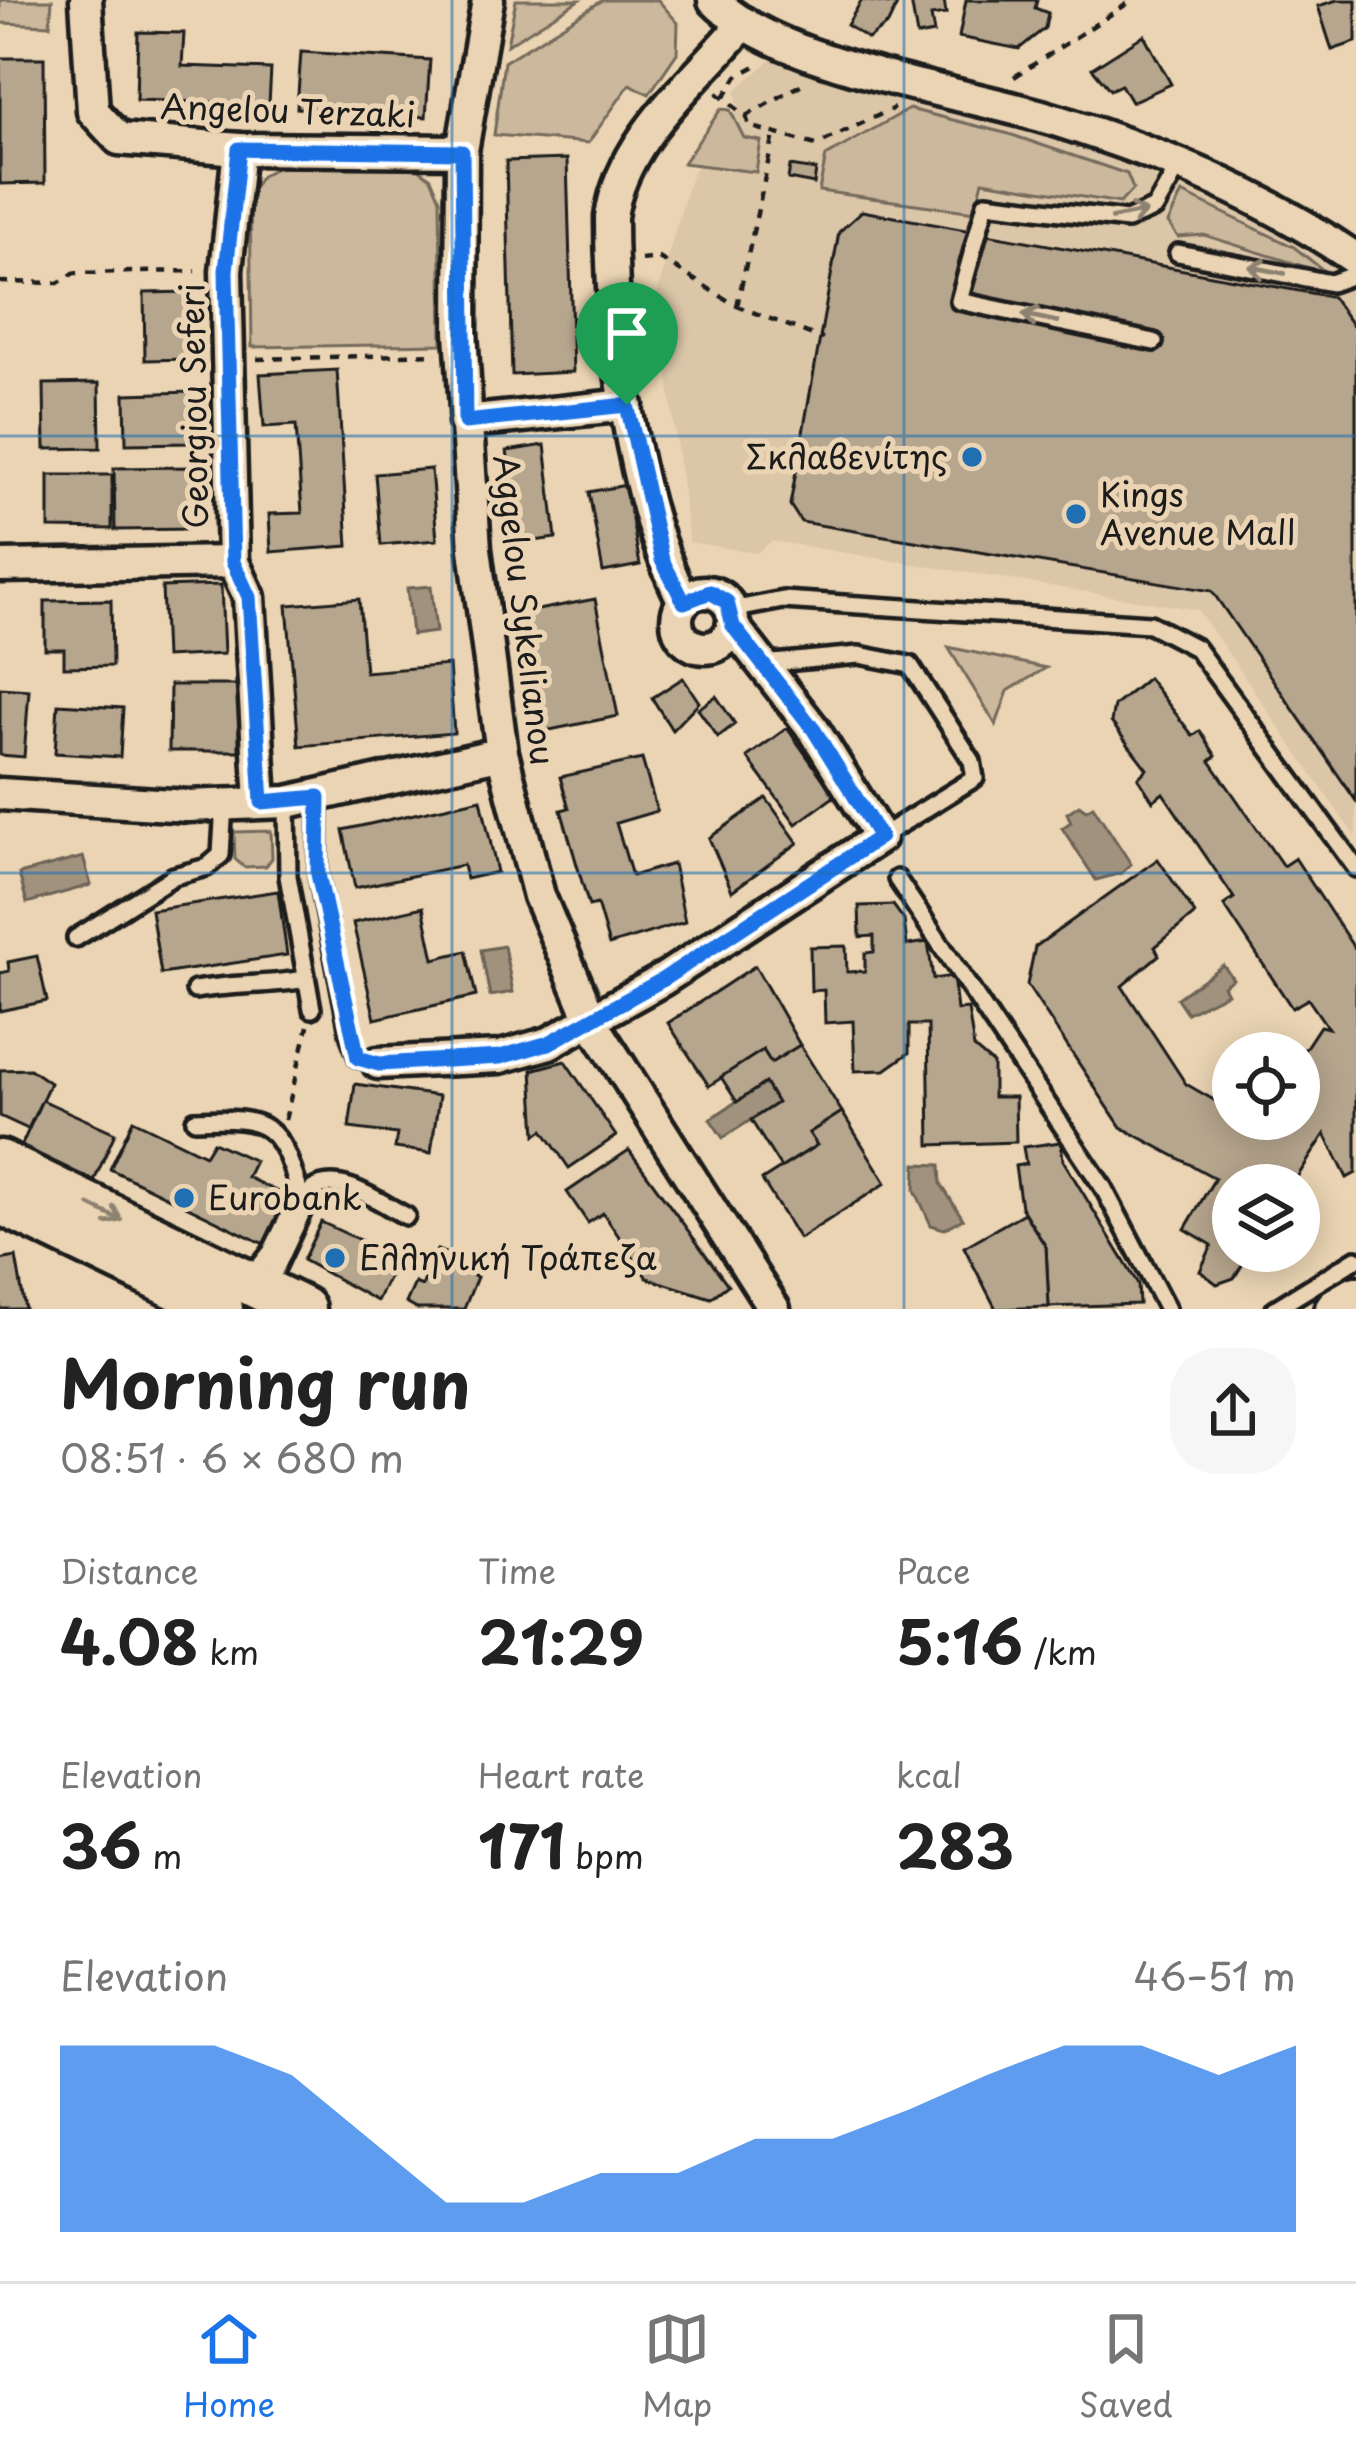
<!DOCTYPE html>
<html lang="en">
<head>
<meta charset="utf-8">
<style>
	body { margin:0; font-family:"Playpen Sans",sans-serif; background:#f6f6f6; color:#222; height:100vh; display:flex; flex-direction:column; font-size:45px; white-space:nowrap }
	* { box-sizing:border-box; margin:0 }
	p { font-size:39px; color:#767676 }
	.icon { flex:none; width:66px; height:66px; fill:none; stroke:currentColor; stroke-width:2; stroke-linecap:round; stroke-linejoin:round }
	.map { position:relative; height:1309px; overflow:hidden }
	.details { display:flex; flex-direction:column; background:#fff; flex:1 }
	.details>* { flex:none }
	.fabs { position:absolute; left:1212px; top:1032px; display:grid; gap:24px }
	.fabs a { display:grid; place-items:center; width:108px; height:108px; border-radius:50%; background:#fff; box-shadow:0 6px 30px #0003; font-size:60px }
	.pin { position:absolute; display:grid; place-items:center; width:102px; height:102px; color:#fff; margin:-123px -51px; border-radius:50% 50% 50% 0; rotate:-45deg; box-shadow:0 0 12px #0007 }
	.pin .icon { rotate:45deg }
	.round { display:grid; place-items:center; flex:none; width:126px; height:126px; border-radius:48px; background:#f6f6f6 }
	.head { display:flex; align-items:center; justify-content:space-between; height:204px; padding:0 60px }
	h1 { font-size:66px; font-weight:700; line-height:90px }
	.stats { display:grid; grid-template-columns:repeat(3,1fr); gap:18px; height:204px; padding:12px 60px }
	.stats div { display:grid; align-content:center }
	.stats b { font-size:60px; font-weight:700 }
	.stats small { font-size:33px; font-weight:400 }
	.stats p { font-size:33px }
	.chart { height:336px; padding:24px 60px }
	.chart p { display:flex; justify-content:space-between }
	.chart svg { width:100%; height:216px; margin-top:12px; fill:#1a73e8; opacity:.7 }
	.tab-bar { display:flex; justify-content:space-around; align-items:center; height:168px; border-top:3px solid #e0e0e0; background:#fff; font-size:33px; color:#767676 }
	.tab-bar a { display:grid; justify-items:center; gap:6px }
	.tab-bar .on { color:#1a73e8 }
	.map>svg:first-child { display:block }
	.built { fill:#dbc6a8 }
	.green { fill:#ccb99d; stroke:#746a5c; stroke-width:3 }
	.water { fill:#a1927e; stroke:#6c6357; stroke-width:3 }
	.building { fill:#b7a68e; stroke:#1c1c1c; stroke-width:3 }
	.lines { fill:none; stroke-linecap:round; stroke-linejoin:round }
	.service-casing { stroke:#1c1c1c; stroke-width:24 }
	.minor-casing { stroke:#1c1c1c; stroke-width:39 }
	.secondary-casing { stroke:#1c1c1c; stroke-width:51 }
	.path { stroke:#1c1c1c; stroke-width:4.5; stroke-dasharray:9 9; stroke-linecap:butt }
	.service { stroke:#ead4b3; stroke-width:15 }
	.minor { stroke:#ead4b3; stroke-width:30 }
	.secondary { stroke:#ead4b3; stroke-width:42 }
	.oneway { stroke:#8d816f }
	.route-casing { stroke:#fff; stroke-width:24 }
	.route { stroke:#1a73e8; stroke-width:15 }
	.grid { fill:none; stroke:#1f6fb2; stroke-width:3; stroke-opacity:0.55 }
	.poi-dot { fill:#1f6fb2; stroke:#ead4b3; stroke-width:4.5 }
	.labels { text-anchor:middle; stroke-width:10; stroke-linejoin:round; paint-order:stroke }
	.street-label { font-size:33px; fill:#1c1c1c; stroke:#ead4b3 }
	.poi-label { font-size:33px; fill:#1c1c1c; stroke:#ead4b3; text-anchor:start }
</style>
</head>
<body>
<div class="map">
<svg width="1356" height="1309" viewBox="0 0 1356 1309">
	<rect width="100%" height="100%" fill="#ead4b3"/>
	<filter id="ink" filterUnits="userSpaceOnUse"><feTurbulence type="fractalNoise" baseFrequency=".00833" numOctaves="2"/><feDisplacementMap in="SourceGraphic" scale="24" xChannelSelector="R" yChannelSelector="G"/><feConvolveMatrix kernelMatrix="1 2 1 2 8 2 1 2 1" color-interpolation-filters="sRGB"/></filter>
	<g filter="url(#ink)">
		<polygon class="built" points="776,55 1183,177 1305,239 1356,285 1356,838 1198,610 772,541 756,553 689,542 657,293 692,173 739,110 735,91"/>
		<g class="green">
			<polygon points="0,0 52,0 50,25 0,23"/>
			<polygon points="516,0 579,0 507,45"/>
			<polygon points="603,0 658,0 678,23 677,53 649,94 630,84 588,143 494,135 504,62"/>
			<polygon points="721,109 730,110 744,138 761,141 756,172 683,163"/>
			<polygon points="909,109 1009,134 1127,174 1133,189 1120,203 983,181 975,212 819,191 826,156"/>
			<polygon points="279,166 415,166 431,178 440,199 442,344 252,347 250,193 261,176"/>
			<polygon points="1182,193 1294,247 1328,274 1204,235 1178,237 1168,223"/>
			<polygon points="948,647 1046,668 1008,691 996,725"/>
			<polygon points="271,831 272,858 266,866 244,867 235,859 234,832"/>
		</g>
		<g class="water">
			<polygon points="431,586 436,632 412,635 407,588"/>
			<polygon points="1079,805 1086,810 1093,806 1131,864 1122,873 1096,880 1062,828 1071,822 1067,813"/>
			<polygon points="83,857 91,885 27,903 19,874"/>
			<polygon points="504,946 513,992 490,996 481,950"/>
			<polygon points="1223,965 1233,979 1223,986 1227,993 1187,1013 1177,998"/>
			<polygon points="765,1083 777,1103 723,1138 710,1119"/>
			<polygon points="916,1164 940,1165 941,1184 963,1219 944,1229 931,1225 915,1190"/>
		</g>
		<g class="building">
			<polygon points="862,0 897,5 888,24 868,39 847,25"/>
			<polygon points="944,0 946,14 931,16 934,33 917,36 911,1"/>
			<polygon points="966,0 1037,0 1035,8 1048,13 1045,28 1019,49 959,37"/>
			<polygon points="1337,0 1356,0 1356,42 1332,50 1318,6"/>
			<polygon points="138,32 184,33 182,66 271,69 269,104 136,100"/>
			<polygon points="1144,35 1171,84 1131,102 1121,85 1110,90 1092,68"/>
			<polygon points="301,52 430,60 426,117 297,108"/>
			<polygon points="0,58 44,58 45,183 0,184"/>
			<polygon points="567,159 573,372 512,375 506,161"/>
			<polygon points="790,166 816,170 814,184 788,179"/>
			<polygon points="862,211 1332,297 1356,330 1356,801 1212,591 801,522 790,505 839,232"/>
			<polygon points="190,292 191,359 145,360 144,293"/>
			<polygon points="337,370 348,546 271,552 269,514 302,513 296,425 264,427 260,374"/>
			<polygon points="99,383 100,448 45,449 44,384"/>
			<polygon points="193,392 194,443 126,444 125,394"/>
			<polygon points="545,445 556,538 519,543 507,451"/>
			<polygon points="193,467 194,529 115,530 114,468"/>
			<polygon points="431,469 437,540 381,545 375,474"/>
			<polygon points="49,475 112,475 112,529 49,528"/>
			<polygon points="626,485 640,565 603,572 589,492"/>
			<polygon points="221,585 224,654 165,657 162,587"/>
			<polygon points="359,599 365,672 449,665 454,733 299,746 287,605"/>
			<polygon points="595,599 618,716 545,731 522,613"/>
			<polygon points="111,600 112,666 64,667 64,649 45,649 45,601"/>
			<polygon points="683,678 699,702 672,730 652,698"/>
			<polygon points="1148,678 1193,736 1200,731 1216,756 1210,761 1283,866 1295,858 1356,951 1356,1173 1347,1178 1325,1134 1292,1185 1233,1185 1233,1251 1251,1251 1234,1278 1217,1284 1200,1271 1212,1245 1185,1229 1215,1178 1121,1127 1027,985 1035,947 1158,859 1195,914 1155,947 1159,955 1122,986 1186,1084 1233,1111 1233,1119 1299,1119 1299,1058 1320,1026 1328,1028 1308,999 1292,1008 1224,905 1234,898 1163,793 1153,801 1138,778 1147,769 1111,722 1114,706"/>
			<polygon points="170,685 239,685 239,751 169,751"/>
			<polygon points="0,688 29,690 24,757 0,755"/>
			<polygon points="716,696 735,724 718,737 698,709"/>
			<polygon points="58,704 123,708 120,757 55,753"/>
			<polygon points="787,728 835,796 796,824 747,757"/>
			<polygon points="642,759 657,811 616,823 632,876 673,864 685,922 609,945 597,904 589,906 561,810 569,808 560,777"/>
			<polygon points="766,798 798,843 732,891 709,838"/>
			<polygon points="481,799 497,872 466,879 463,865 355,888 343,830"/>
			<polygon points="278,891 287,955 161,974 151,910"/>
			<polygon points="893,905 904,920 907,945 928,942 933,979 953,976 957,1010 968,1009 974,1048 993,1064 993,1097 1015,1097 1016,1142 930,1145 928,1025 909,1025 909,1053 885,1070 855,1071 853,1021 825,1023 824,990 811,991 810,947 846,946 847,972 865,971 865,953 874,952 874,936 860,937 859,906"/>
			<polygon points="423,907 434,959 466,951 476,996 375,1019 353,923"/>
			<polygon points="37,956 47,1001 0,1011 0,973 9,971 8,962"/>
			<polygon points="755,966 800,1045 771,1063 763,1050 709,1086 668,1023"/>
			<polygon points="800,1045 842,1112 809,1133 817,1145 781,1168 751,1120 777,1103 765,1083 737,1102 721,1077 763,1050 771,1063"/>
			<polygon points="565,1061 616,1136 569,1168 543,1130 536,1135 532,1070"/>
			<polygon points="30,1069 50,1083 28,1129 0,1116 0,1070"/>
			<polygon points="355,1084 439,1096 431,1153 395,1148 397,1134 349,1128"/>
			<polygon points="42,1100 115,1133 94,1181 20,1149"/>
			<polygon points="842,1112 886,1183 799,1239 762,1180 817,1145 809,1133"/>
			<polygon points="133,1120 205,1155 213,1142 255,1161 247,1177 288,1197 271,1239 262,1243 110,1169"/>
			<polygon points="1061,1142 1063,1160 1138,1284 1139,1304 1049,1307 1046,1247 1021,1207 1015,1166 1026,1164 1023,1147"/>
			<polygon points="629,1150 728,1285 711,1298 647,1278 603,1213 588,1223 567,1192"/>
			<polygon points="1024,1213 1046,1247 1049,1307 996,1309 964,1247"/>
			<polygon points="321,1222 398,1258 377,1301 303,1260"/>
			<polygon points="437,1250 463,1260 459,1269 477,1277 464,1309 417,1309 406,1303 415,1283 422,1286"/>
			<polygon points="16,1257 25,1309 0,1309 0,1260"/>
		</g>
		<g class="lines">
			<g class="service-casing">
				<g id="service">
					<polyline points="1178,253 1331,283 1356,274"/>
					<polyline points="1154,342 959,301 986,203 1127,220 1155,208 1180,164"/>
					<polyline points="731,610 783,600 1150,624 1196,648 1356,868"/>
					<polyline points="763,664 859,655 910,665 972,761 975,778 880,837"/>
					<polyline points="319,797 318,874 350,1037 358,1058 378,1063"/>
					<polyline points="287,802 288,876 312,1009"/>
					<polyline points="897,879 1103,1187 1167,1309"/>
					<polyline points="76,938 174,876 207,867 221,855 224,804"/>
					<path d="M195 990C234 983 267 986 306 979"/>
					<path d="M195 1120C270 1116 279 1124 300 1193L271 1252 249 1280"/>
					<path d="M267 1287 313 1189C341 1172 380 1203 406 1216"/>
					<polyline points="1275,1309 1356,1259"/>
				</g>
			</g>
			<g class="minor-casing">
				<g id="minor">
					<polyline points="86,0 93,111 119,139 239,149 462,151"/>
					<polyline points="488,0 462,151 461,332 475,549 502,753 539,896 592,1022 774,1309"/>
					<path d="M714 0C778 67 968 92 1058 121 1170 157 1259 193 1356 259"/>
					<polyline points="239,149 226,271 233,562 249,597 261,802"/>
					<polyline points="465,422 627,405"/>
					<polyline points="0,566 233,562"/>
					<circle cx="705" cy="620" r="28"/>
					<path d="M684 602C630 496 611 336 611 217 622 138 695 82 744 23"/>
					<polyline points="0,794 188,806 287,802 502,753"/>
					<polyline points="378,1063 500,1057 549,1043 662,980 880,837 814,730 733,626"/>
				</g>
			</g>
			<g class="secondary-casing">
				<g id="secondary">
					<polyline points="0,1162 303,1309"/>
					<polyline points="0,1202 221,1309"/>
					<polyline points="1337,1309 1356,1298"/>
				</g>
			</g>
			<g class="path">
				<polyline points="1014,77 1133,0"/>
				<polyline points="717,93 746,116 749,126 816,145 894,108"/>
				<polyline points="724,97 737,76 758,65"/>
				<polyline points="746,116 804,83"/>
				<polyline points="641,260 659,258 737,306 823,339"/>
				<polyline points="0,282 58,283 74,273 196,271"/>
				<polyline points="737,306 774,135"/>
				<polyline points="257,359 437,354"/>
				<polyline points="285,1120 308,1026"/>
			</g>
			<use href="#service" class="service"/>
			<use href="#minor" class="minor"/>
			<use href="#secondary" class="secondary"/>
		</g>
		<defs><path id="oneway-shaft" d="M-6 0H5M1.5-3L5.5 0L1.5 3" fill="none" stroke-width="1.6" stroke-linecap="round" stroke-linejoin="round" transform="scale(3)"/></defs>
		<g class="oneway">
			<use href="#oneway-shaft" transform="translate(1129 215) rotate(-11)"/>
			<use href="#oneway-shaft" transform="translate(1267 270) rotate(-169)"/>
			<use href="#oneway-shaft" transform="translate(1040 318) rotate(-168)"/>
			<use href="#oneway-shaft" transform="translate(106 1213) rotate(26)"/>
		</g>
	</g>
	<g class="lines" filter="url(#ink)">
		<g class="route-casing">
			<polygon id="route" points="239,149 462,152 465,422 627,405 662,560 684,602 710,592 727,602 733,626 814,730 880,837 662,980 549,1043 500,1057 379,1064 358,1058 318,874 319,797 262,802 249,597 233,562 226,271"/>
		</g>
		<use href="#route" class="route"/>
	</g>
	<path class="grid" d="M452 0V1309M904 0V1309M0 436H1356M0 873H1356"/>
	<g class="poi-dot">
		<circle cx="972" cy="457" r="12"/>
		<circle cx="1076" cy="514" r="12"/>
		<circle cx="184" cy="1198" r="12"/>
		<circle cx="335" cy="1258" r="12"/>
	</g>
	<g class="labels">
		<g class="street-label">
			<text transform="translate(288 111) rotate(2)" y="12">Angelou Terzaki</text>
			<text transform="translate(194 406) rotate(-91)" y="12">Georgiou Seferi</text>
			<text transform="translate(524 610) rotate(83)" y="12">Aggelou Sykelianou</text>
		</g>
		<g class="poi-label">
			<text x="948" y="469" text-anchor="end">Σκλαβενίτης</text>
			<text x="1100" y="507">Kings<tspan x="1100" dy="38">Avenue Mall</tspan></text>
			<text x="208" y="1210">Eurobank</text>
			<text x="359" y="1270">Ελληνική Τράπεζα</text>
		</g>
	</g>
</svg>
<div class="fabs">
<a><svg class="icon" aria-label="locate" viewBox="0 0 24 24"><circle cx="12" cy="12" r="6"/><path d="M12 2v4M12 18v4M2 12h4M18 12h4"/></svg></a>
<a><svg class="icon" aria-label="layers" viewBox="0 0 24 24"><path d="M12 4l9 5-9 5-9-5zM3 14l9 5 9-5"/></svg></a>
</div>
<div class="pin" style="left:627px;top:405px;background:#1e9e55"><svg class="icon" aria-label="arrive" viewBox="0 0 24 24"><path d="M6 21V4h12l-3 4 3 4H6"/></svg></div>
</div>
<section class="details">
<div class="head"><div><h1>Morning run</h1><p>08:51 · 6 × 680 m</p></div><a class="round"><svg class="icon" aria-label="share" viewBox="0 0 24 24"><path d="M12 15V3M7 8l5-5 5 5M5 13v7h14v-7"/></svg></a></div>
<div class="stats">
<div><p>Distance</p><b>4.08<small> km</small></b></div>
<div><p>Time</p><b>21:29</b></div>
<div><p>Pace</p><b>5:16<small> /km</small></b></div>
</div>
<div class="stats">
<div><p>Elevation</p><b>36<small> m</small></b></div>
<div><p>Heart rate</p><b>171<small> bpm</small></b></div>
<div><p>kcal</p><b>283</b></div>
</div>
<div class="chart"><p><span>Elevation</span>46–51 m</p>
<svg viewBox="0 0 160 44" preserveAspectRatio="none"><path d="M0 44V6L10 6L20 6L30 12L40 25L50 38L60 38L70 32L80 32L90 25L100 25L110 19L120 12L130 6L140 6L150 12L160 6V44z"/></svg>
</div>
</section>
<nav class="tab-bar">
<a class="on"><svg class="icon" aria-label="home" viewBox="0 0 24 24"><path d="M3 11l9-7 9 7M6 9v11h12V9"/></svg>Home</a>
<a><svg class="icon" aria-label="map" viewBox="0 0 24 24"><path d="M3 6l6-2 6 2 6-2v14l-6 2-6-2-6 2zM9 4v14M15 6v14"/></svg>Map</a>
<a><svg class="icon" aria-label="saved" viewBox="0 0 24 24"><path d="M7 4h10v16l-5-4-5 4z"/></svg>Saved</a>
</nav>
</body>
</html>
